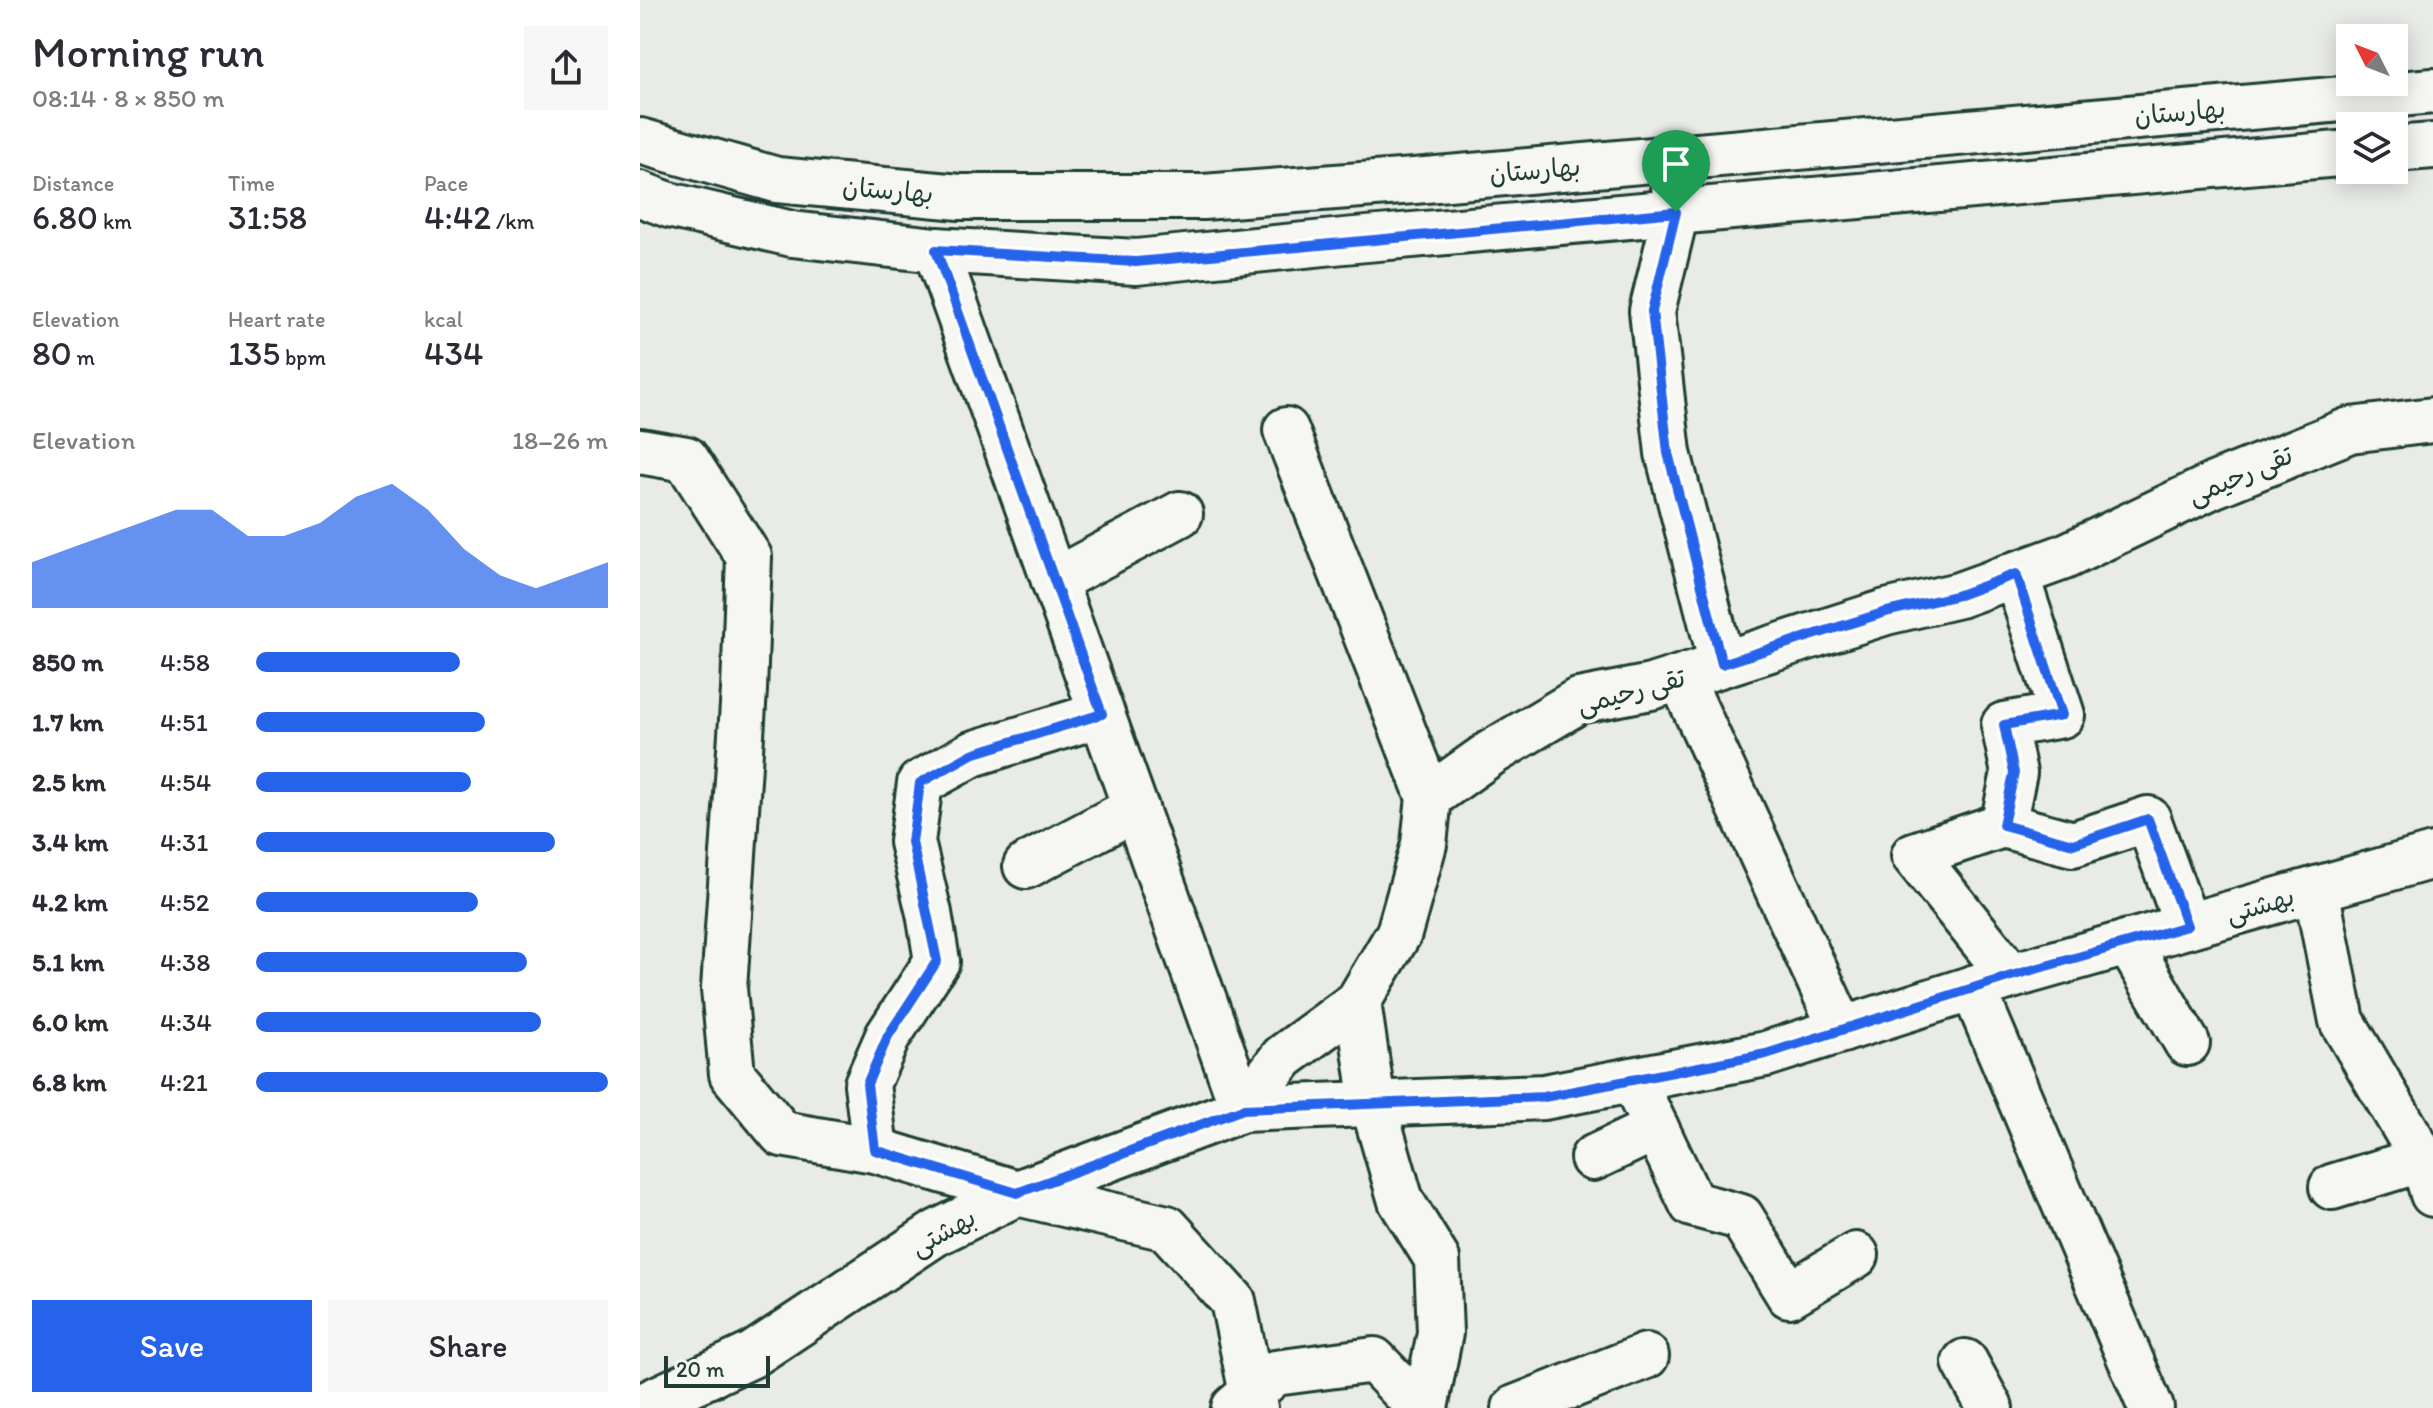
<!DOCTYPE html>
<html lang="en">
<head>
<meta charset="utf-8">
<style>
	body { margin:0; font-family:Itim,"Playpen Sans Arabic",sans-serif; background:#f7f7f7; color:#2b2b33; height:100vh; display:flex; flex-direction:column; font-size:30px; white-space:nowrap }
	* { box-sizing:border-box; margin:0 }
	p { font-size:26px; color:#7c7c81 }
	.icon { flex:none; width:44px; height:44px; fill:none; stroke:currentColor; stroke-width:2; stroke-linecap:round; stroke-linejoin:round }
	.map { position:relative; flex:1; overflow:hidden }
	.side { display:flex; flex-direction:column; background:#fff; width:640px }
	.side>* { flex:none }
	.needle { width:52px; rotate:312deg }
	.fabs { position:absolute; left:1696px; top:24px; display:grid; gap:16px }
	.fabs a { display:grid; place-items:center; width:72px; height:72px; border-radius:0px; background:#fff; box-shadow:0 4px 20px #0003; font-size:40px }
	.scale { position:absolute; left:24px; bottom:20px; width:106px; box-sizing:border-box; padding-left:8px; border:4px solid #1f3d34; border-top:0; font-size:22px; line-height:28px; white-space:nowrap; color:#1f3d34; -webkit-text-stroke:6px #f6f6f2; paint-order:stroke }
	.pin { position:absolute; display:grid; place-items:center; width:68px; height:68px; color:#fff; margin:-82px -34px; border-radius:50% 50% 50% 0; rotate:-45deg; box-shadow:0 0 8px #0007 }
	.pin .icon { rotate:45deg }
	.round { display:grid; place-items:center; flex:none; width:84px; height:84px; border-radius:0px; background:#f7f7f7 }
	.headline { display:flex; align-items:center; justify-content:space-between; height:136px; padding:0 32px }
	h1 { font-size:44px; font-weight:600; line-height:60px }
	.figures { display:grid; grid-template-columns:repeat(3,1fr); gap:12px; height:136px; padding:8px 32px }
	.figures div { display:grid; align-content:center }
	.figures b { font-size:34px; font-weight:600 }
	.figures small { font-size:22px; font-weight:400 }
	.figures p { font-size:22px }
	.chart { height:224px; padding:16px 32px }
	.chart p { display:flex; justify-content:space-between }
	.chart svg { width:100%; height:144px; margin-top:8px; fill:#2563eb; opacity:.7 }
	.primary-button { display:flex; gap:16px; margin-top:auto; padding:16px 32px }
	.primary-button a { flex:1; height:92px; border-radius:0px; background:#2563eb; color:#fff; font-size:32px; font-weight:600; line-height:92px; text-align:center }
	.primary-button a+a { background:#f7f7f7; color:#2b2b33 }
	ul { padding:0 32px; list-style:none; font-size:26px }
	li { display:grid; grid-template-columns:128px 96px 1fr; align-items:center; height:60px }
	li i { height:20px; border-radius:10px; background:#2563eb }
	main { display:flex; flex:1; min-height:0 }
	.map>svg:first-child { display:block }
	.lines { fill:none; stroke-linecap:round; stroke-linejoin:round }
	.minor-casing { stroke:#1f3d34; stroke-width:50 }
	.minor { stroke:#f6f6f2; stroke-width:44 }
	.route-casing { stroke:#fff; stroke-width:16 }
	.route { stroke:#2563eb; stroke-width:10 }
	.labels { text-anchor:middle; stroke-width:8; stroke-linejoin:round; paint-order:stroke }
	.street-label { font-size:26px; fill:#1f3d34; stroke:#f6f6f2 }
</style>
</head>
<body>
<main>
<section class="side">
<div class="headline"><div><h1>Morning run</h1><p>08:14 · 8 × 850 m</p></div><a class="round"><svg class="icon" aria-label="share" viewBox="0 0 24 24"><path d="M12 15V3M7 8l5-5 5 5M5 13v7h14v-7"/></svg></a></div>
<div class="figures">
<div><p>Distance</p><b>6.80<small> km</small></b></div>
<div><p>Time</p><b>31:58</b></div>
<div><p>Pace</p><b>4:42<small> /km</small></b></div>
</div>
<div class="figures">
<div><p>Elevation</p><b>80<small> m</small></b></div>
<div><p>Heart rate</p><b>135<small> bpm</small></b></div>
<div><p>kcal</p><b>434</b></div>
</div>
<div class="chart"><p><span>Elevation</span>18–26 m</p>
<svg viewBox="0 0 160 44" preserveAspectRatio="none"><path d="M0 44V30L10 26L20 22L30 18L40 14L50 14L60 22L70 22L80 18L90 10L100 6L110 14L120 26L130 34L140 38L150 34L160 30V44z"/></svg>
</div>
<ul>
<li><b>850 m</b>4:58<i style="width:58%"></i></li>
<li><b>1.7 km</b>4:51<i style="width:65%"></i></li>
<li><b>2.5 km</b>4:54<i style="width:61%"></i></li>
<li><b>3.4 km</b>4:31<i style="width:85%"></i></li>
<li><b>4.2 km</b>4:52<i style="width:63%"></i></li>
<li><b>5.1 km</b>4:38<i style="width:77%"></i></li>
<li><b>6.0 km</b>4:34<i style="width:81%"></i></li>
<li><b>6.8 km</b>4:21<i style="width:100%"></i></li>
</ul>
<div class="primary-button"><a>Save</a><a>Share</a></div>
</section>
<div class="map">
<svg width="1793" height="1408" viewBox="0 0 1793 1408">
	<rect width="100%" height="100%" fill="#e9ebe7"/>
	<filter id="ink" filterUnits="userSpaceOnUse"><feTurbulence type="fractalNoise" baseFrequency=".0125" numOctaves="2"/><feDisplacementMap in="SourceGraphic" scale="16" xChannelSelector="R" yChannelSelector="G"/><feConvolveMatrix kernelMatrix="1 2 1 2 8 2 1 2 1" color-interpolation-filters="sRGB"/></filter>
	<g filter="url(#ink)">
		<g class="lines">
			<g class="minor-casing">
				<g id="minor">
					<polyline points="0,141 137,180 320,197 563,197 774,181 1793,91"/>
					<polyline points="1754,149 1793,146"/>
					<polyline points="1034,184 1036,212 1012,311 1028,453 1082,664"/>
					<polyline points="0,194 29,205 152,234 296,250 496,262 704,241 1710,153"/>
					<polyline points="296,250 603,1109"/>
					<polyline points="646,430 789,797"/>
					<polyline points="0,451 46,459 109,557 104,690 84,989 92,1074 142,1134 235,1150"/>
					<polyline points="414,581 540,514"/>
					<polyline points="1041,678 1202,1030"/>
					<polyline points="462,714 332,754 280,783 272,842 289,913 297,961 248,1036 227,1084 235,1150 377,1193 527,1228 593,1301 615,1408"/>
					<polyline points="1363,825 1433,844 1508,819 1547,926"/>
					<polyline points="386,866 496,808"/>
					<polyline points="1676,889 1702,1021 1783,1159 1793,1194"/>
					<polyline points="1488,942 1547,1043"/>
					<polyline points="1371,976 1274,855 1363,825 1374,773 1364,725 1422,715 1376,574"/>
					<polyline points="1333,988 1511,1408"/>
					<polyline points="718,1002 733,1104 761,1201 797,1259 800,1333 785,1408"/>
					<polyline points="993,1080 1052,1204 1101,1217 1149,1295 1216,1255"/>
					<polyline points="603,1109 643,1057 718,1002 759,933 784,844 789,797 851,753 938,701 1011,687 1246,612 1319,595 1424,557 1574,485 1710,430 1793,420"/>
					<polyline points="953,1158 1016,1128"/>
					<polyline points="1692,1187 1783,1159"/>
					<polyline points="1325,1362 1350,1408"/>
					<polyline points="5,1408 11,1402 112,1355 296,1233 377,1193 603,1109 904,1097 1126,1054 1371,976 1793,856"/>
					<polyline points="594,1408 635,1373 734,1360 780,1408"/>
					<polyline points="875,1408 1006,1356"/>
				</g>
			</g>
			<use href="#minor" class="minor"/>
		</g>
	</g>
	<g class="lines" filter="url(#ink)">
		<g class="route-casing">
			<polygon id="route" points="1036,212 1012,311 1028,453 1082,664 1246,612 1319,595 1376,574 1422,715 1364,725 1374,773 1363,825 1433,844 1508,819 1547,926 1371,976 1126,1054 904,1097 603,1109 377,1193 235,1150 227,1084 248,1036 297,961 272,842 280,783 332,754 462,714 296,250 496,262"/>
		</g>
		<use href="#route" class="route"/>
	</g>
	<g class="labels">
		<g class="street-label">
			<text transform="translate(1540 112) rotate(-5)" y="9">بهارستان</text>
			<text transform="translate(895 170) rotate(-5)" y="9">بهارستان</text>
			<text transform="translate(248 190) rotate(5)" y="9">بهارستان</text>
			<text transform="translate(1600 475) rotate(-23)" y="9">تقی رحیمی</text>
			<text transform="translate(991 691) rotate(-15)" y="9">تقی رحیمی</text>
			<text transform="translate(1620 905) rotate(-16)" y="9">بهشتی</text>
			<text transform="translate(303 1232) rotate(-29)" y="9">بهشتی</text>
		</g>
	</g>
</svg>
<div class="fabs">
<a><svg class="needle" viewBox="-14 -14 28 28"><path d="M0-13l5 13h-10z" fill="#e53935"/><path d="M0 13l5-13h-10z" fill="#7c7c81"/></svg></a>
<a><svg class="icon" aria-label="layers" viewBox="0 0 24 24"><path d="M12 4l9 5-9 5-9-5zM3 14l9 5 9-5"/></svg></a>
</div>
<div class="scale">20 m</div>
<div class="pin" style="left:1036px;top:212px;background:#1e9e55"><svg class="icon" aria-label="arrive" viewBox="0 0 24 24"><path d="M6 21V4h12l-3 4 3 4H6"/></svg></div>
</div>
</main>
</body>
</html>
